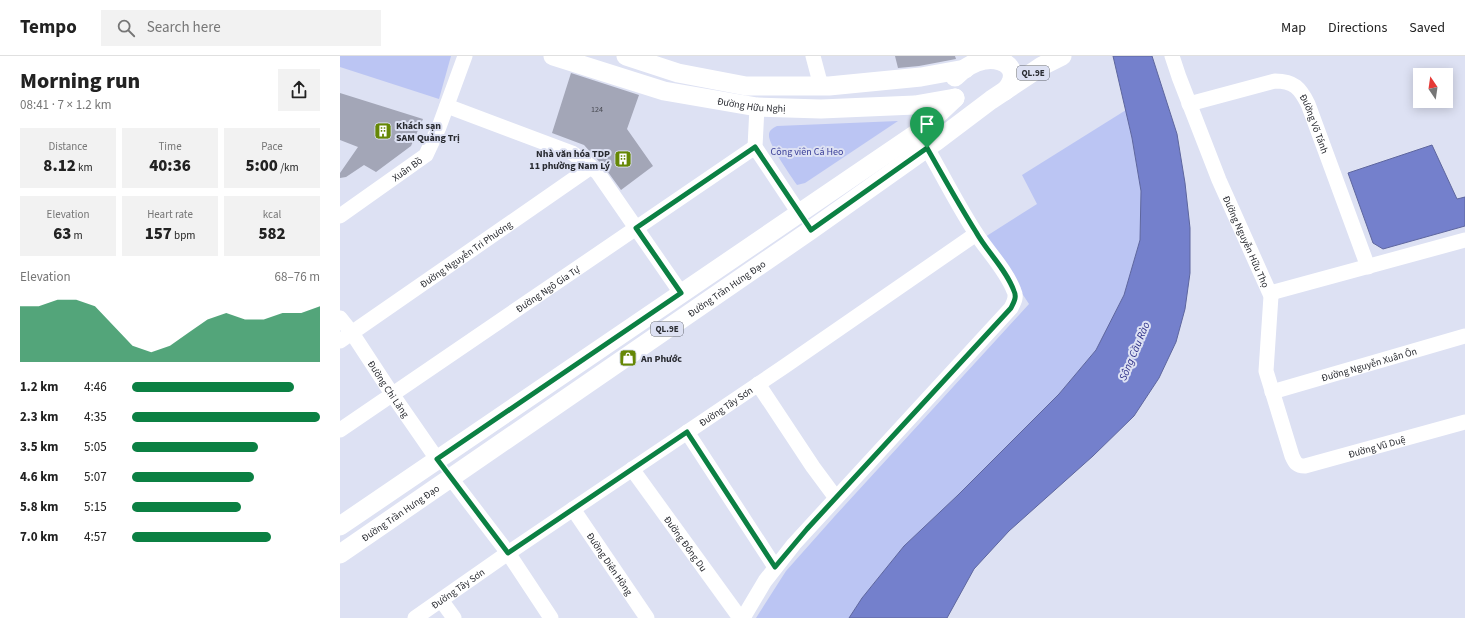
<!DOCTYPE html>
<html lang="en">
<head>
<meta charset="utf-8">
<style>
	body { margin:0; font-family:"Source Sans 3",sans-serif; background:#f2f2f2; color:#222; height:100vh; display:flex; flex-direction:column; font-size:15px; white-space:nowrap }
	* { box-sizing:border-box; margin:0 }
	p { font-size:13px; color:#767676 }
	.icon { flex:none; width:22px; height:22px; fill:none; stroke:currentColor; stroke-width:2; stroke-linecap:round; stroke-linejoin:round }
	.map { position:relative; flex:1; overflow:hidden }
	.side { display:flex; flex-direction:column; background:#fff; width:340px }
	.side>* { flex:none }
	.needle { width:26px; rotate:347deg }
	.fabs { position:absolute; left:1073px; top:12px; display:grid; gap:8px }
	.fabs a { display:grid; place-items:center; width:40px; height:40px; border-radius:0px; background:#fff; box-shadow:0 2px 10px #0003; font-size:20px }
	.pin { position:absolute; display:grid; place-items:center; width:34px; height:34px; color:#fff; margin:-41px -17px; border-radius:50% 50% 50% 0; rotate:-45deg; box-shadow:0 0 4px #0007 }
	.pin .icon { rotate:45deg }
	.round { display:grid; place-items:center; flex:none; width:42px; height:42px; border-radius:0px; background:#f2f2f2 }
	.headline { display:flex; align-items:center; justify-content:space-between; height:68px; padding:0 20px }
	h1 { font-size:22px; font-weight:800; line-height:30px }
	.figures { display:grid; grid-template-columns:repeat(3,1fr); gap:6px; height:68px; padding:4px 20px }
	.figures div { display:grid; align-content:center; border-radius:0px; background:#f2f2f2; text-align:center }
	.figures b { font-size:17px; font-weight:800 }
	.figures small { font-size:11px; font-weight:400 }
	.figures p { font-size:11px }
	.chart { height:112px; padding:8px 20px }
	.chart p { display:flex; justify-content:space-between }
	.chart svg { width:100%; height:72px; margin-top:4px; fill:#0b8043; opacity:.7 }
	ul { padding:0 20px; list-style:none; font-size:13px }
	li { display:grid; grid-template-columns:64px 48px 1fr; align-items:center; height:30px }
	li i { height:10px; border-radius:5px; background:#0b8043 }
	header { display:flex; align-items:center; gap:24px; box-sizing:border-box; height:56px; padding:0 20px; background:#fff; border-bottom:1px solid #e0e0e0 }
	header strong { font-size:19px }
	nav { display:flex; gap:22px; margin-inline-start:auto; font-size:14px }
	.search { width:280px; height:36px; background:#f2f2f2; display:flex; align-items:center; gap:10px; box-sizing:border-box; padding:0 14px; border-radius:0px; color:#767676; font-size:15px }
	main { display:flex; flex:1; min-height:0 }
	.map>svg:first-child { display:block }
	.green { fill:#bbc5f3 }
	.water { fill:#7480cc; stroke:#5e669e }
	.building { fill:#a3a6b7 }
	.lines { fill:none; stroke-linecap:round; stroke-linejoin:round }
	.minor { stroke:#fff; stroke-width:15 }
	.major { stroke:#fff; stroke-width:19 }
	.route-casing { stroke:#fff; stroke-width:8 }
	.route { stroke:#0b8043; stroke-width:5 }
	.labels { text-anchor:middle; stroke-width:4; stroke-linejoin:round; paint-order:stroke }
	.number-label { font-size:8px; fill:#484a52 }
	.shield { fill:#dde1f3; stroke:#5f626b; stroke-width:1 }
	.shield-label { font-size:9px; font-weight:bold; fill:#292b31 }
	.street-label { font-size:10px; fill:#292b31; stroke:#dde1f3 }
	.poi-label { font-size:10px; font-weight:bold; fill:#292b31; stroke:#dde1f3; text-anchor:start }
	.park-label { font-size:10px; fill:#383d97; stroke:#dde1f3 }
	.water-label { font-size:11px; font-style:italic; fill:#2d2f87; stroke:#dde1f3 }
</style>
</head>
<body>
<header>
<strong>Tempo</strong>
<div class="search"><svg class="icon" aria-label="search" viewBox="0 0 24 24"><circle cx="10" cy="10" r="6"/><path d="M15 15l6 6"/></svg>Search here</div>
<nav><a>Map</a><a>Directions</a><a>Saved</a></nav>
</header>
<main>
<section class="side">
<div class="headline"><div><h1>Morning run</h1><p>08:41 · 7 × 1.2 km</p></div><a class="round"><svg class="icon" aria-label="share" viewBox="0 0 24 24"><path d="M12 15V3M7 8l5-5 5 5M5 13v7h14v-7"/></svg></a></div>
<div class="figures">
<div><p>Distance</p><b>8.12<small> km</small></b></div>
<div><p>Time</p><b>40:36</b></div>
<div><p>Pace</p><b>5:00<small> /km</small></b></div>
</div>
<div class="figures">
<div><p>Elevation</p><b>63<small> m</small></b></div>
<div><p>Heart rate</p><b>157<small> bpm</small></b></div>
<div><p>kcal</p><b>582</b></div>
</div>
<div class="chart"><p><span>Elevation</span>68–76 m</p>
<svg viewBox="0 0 160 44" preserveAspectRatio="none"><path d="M0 44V10L10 10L20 6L30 6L40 10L50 22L60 34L70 38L80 34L90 26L100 18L110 14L120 18L130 18L140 14L150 14L160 10V44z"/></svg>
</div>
<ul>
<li><b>1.2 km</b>4:46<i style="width:86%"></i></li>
<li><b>2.3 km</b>4:35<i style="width:100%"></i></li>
<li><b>3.5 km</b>5:05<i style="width:67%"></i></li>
<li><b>4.6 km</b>5:07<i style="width:65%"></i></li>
<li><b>5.8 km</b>5:15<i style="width:58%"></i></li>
<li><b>7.0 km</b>4:57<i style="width:74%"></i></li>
</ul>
</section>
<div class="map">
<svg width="1125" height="562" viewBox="0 0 1125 562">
	<rect width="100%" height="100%" fill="#dde1f3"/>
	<g class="green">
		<polygon points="0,0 111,0 99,43 0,11"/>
		<polygon points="786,54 792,82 801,135 800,184 784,239 756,294 719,338 618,439 564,490 522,542 509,562 416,562 446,515 494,461 689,248 645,181 697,148 682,119"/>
		<path d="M558 65 465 127 457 129C451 120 428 88 429 79 429 74 433 72 437 70Z"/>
	</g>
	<g class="water">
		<polygon points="773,0 812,0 837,78 845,127 850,172 850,217 845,253 836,286 819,322 794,360 753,400 669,475 634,513 607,562 509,562 522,542 564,490 618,439 719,338 756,294 784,239 800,184 801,135 792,82"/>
		<polygon points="1092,89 1117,143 1125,141 1125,170 1043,193 1033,187 1008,117"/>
	</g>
	<g class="building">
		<polygon points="555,0 615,0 616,3 579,10 558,12"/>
		<polygon points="231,17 299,39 287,73 313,110 281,134 265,112 244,89 212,77"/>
		<polygon points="0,37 83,63 71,90 36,116 24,109 6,121 0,122 0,117 18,91 0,84"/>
	</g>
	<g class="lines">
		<g class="minor">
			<polyline points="473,0 481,30"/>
			<path id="s1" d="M832 0 839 21 879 124 931 240 926 315 952 400C955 407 957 410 965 410L1125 366"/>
			<path id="s2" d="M849 48 935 25C954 25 960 32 968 48L1028 211"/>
			<polyline points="107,50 232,97 248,108 258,117 341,237"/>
			<polyline points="417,51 415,91 459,157"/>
			<path id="s3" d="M0 160 86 99 99 71 125 0"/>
			<polyline points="931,240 934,236 1125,184"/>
			<path id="s4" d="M0 262 12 277 52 338 97 403"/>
			<path id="s5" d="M0 285 251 111"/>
			<polyline points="418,328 473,411 496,442"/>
			<path id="s6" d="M932 336 1125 280"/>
			<path id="s7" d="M0 374 415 91"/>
			<polyline points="347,376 435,511"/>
			<path id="s8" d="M292 413 400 562"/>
			<polyline points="110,421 168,497 211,562"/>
			<path id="s9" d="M233 453 307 562"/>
			<polyline points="101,544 114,562"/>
			<path id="s10" d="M75 562 168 497 445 310 636 178"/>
			<path d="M403 562 425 525 454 488 671 252C674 246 677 241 674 235 666 214 649 197 637 179 619 152 603 120 587 92"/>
		</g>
		<g class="major">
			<path id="s11" d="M213 0 324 35 417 51 481 53 575 49 615 42"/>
			<polyline points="286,0 338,17 406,30 489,30 581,21 625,13"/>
			<path d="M615 21C623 13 634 6 645 4 667 1 682 16 665 35"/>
			<polyline points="0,470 580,75 615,42"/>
			<path id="s12" d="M0 498 471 174 598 84 651 44 702 10 722 0"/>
		</g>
	</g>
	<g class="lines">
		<g class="route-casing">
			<path id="route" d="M415 91 471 174 587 92C603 120 619 149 636 176 647 196 666 213 674 235 677 241 674 246 671 252L467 473 435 511 347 376 168 497 97 403 341 237 296 172Z"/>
		</g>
		<use href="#route" class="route"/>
	</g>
	<defs>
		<g id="building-square" transform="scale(0.9)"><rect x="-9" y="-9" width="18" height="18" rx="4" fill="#658705" stroke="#dde1f3"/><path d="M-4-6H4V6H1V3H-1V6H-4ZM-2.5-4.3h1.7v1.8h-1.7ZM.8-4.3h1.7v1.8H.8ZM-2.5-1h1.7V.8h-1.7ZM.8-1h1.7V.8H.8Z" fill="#fff"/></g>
		<g id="shop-square" transform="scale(0.9)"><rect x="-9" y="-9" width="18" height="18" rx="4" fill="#658705" stroke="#dde1f3"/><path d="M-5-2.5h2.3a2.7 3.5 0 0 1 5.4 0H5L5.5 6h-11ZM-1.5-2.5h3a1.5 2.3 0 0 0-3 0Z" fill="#fff"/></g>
	</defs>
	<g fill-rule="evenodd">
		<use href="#building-square" x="43" y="75"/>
		<use href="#building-square" x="283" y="103"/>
		<use href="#shop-square" x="288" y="302"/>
	</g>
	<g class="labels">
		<g class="number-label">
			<text x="257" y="56">124</text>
		</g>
		<g class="shield">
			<rect x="677" y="10" width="32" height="14" rx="3"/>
			<rect x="311" y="266" width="32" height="14" rx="3"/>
		</g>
		<g class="shield-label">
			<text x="693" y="20">QL.9E</text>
			<text x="327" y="276">QL.9E</text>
		</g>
		<g class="street-label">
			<text dy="4" stroke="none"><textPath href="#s11" startOffset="205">Đường Hữu Nghị</textPath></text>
			<text dy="4" stroke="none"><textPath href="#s2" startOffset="153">Đường Võ Tánh</textPath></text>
			<text dy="4" stroke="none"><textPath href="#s3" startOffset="82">Xuân Bồ</textPath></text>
			<text dy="4" stroke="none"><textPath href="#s1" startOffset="200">Đường Nguyễn Hữu Thọ</textPath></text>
			<text dy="4" stroke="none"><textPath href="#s5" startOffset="153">Đường Nguyễn Tri Phương</textPath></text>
			<text dy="4" stroke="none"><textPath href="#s7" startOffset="251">Đường Ngô Gia Tự</textPath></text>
			<text dy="4" stroke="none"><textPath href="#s12" startOffset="469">Đường Trần Hưng Đạo</textPath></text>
			<text dy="4" stroke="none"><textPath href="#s6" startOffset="101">Đường Nguyễn Xuân Ôn</textPath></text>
			<text dy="4" stroke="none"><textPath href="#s4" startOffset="86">Đường Chi Lăng</textPath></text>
			<text dy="4" stroke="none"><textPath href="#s10" startOffset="376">Đường Tây Sơn</textPath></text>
			<text dy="4" stroke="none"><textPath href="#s1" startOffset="516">Đường Vũ Duệ</textPath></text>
			<text dy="4" stroke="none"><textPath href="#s12" startOffset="73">Đường Trần Hưng Đạo</textPath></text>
			<text dy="4" stroke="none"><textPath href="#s8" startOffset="92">Đường Đông Du</textPath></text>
			<text dy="4" stroke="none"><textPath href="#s9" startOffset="66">Đường Diên Hồng</textPath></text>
			<text dy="4" stroke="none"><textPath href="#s10" startOffset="52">Đường Tây Sơn</textPath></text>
		</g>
		<g class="poi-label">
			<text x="56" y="73">Khách sạn<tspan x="56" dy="12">SAM Quảng Trị</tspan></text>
			<text x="270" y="101" text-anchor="end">Nhà văn hóa TDP<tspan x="270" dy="12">11 phường Nam Lý</tspan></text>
			<text x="301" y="306">An Phước</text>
		</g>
		<g class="park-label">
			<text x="467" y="99">Công viên Cá Heo</text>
		</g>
		<g class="water-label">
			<text transform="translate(794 295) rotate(-67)" y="4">Sông Cầu Rào</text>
		</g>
	</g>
</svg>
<div class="fabs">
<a><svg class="needle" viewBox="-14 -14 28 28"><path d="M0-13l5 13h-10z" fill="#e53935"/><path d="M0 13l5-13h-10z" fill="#767676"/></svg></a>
</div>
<div class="pin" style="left:587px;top:92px;background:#1e9e55"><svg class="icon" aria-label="arrive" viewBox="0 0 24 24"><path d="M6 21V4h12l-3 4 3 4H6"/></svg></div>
</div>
</main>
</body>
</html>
